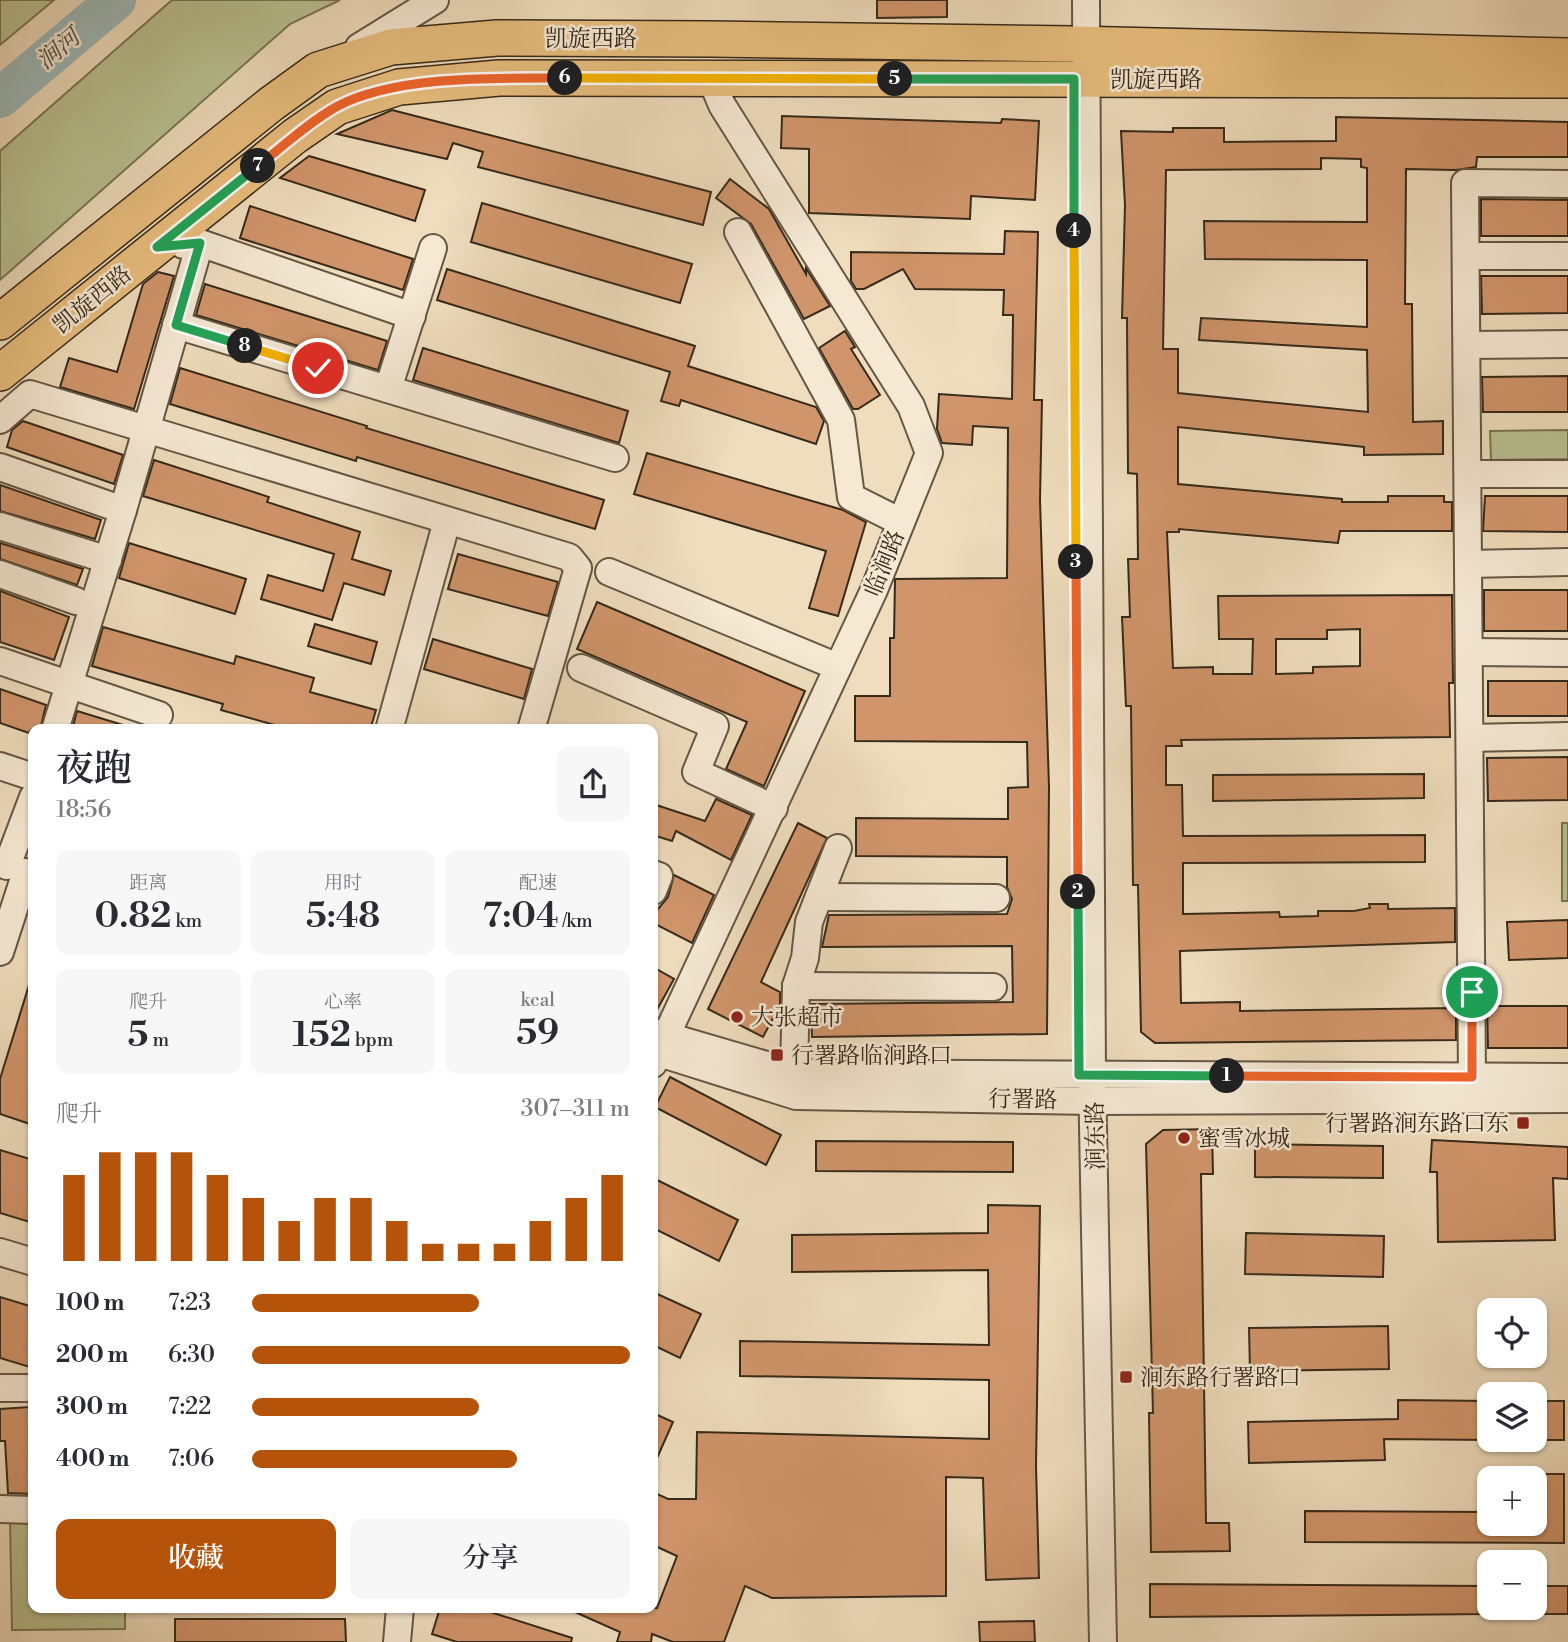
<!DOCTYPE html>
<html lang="zh">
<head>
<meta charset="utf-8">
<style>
	body { margin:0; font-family:"Libre Bodoni","Noto Serif SC",serif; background:#f7f7f7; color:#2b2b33; height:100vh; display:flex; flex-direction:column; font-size:26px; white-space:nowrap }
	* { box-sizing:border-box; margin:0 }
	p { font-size:23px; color:#7c7c81 }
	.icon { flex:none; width:38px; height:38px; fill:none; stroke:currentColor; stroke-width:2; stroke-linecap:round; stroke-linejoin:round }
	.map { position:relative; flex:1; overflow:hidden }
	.drawer { position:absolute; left:28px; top:724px; width:630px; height:889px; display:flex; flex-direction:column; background:#fff; border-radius:14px; box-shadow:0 2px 5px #0004 }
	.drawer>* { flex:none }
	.buttons { position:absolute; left:1477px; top:1298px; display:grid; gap:14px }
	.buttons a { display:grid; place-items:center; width:70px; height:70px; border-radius:14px; background:#fff; box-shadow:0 2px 5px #0004; font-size:35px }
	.pin { position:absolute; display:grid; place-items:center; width:60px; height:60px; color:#fff; margin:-30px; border:4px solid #fff; border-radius:50%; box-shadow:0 2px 7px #0007 }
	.km { position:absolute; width:35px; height:35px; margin:-18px; border-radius:50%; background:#222; color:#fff; font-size:19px; line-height:35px; text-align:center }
	.round { display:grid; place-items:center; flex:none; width:74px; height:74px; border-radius:14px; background:#f7f7f7 }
	.summary { display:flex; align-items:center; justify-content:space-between; height:119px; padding:0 28px }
	h1 { font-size:38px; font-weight:600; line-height:52px }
	.metrics { display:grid; grid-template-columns:repeat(3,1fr); gap:10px; height:119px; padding:7px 28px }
	.metrics div { display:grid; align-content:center; border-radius:14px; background:#f7f7f7; text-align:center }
	.metrics b { font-size:35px; font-weight:600 }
	.metrics small { font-size:19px; font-weight:400 }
	.metrics p { font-size:19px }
	.chart { height:196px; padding:14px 28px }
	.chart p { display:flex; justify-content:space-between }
	.chart svg { width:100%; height:126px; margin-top:7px; stroke:#b45309; stroke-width:6 }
	.action { display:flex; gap:14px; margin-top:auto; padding:14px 28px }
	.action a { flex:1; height:80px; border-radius:14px; background:#b45309; color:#fff; font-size:28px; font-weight:600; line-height:80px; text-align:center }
	.action a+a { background:#f7f7f7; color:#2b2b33 }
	ul { padding:0 28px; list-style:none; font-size:23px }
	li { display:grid; grid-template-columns:112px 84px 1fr; align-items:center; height:52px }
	li i { height:18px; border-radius:9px; background:#b45309 }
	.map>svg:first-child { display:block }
	.green { fill:#b9c191; stroke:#787656; stroke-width:2 }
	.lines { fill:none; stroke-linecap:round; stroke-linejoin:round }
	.river { stroke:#9dbabb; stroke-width:40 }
	.building { fill:#d1956b; stroke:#362a1b; stroke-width:2; fill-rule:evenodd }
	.minor-casing { stroke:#645744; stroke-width:30 }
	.major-casing { stroke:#362a1b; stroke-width:38 }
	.minor { stroke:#f5e9d4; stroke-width:26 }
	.major { stroke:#e8be7e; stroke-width:35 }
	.split-1-casing { stroke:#fff; stroke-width:14 }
	.split-2-casing { stroke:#fff; stroke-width:14 }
	.split-3-casing { stroke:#fff; stroke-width:14 }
	.split-4-casing { stroke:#fff; stroke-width:14 }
	.split-5-casing { stroke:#fff; stroke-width:14 }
	.split-6-casing { stroke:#fff; stroke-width:14 }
	.split-7-casing { stroke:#fff; stroke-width:14 }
	.split-8-casing { stroke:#fff; stroke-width:14 }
	.split-9-casing { stroke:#fff; stroke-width:14 }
	.split-1 { stroke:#f0652b; stroke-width:9 }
	.split-2 { stroke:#22a559; stroke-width:9 }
	.split-3 { stroke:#f0652b; stroke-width:9 }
	.split-4 { stroke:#f5b400; stroke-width:9 }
	.split-5 { stroke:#22a559; stroke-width:9 }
	.split-6 { stroke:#f5b400; stroke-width:9 }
	.split-7 { stroke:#f0652b; stroke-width:9 }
	.split-8 { stroke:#22a559; stroke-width:9 }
	.split-9 { stroke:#f5b400; stroke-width:9 }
	.poi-dot { fill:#8f2418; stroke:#f5e9d4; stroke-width:2.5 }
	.labels { text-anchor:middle; stroke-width:5; stroke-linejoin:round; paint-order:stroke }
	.street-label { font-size:23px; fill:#362a1b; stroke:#f5e9d4 }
	.poi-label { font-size:23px; fill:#362a1b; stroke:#f5e9d4; text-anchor:start }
	.water-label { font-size:24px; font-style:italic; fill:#504e43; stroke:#f5e9d4 }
</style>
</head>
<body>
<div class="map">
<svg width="1568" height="1642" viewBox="0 0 1568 1642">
	<rect width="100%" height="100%" fill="#efddbd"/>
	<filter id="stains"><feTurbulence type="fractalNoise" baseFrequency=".00286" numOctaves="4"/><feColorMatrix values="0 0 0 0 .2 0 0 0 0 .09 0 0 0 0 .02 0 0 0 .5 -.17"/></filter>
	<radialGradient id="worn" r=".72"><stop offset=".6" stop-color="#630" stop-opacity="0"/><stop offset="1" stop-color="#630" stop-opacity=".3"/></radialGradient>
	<g class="green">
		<polygon points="0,0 54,0 0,45"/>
		<polygon points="172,0 340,0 290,24 0,280 0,151"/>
		<polygon points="1568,430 1568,459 1491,460 1490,431"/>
		<rect x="1562" y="823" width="6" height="78"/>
		<polygon points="33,1519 33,1608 125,1608 125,1629 12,1630 10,1520"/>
	</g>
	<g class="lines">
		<polyline class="river" points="0,98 116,0"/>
	</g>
	<g class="building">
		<polygon points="877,0 947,0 947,17 877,18"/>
		<polygon points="392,110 711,192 703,225 478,167 483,152 453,143 447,159 337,134"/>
		<polygon points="782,116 1001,123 1002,119 1039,121 1035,200 971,196 970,219 809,213 809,149 781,148"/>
		<path d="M1336 117 1568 122V157H1477L1476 167 1456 170 1406 169 1405 304H1412L1413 422 1443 421V454L1364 455V447L1178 427V484L1342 499V502H1388V496H1444V502H1452V531H1340L1338 543 1179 529V532H1167L1173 668 1213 667V674H1252L1253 639H1219L1218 596 1452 595 1453 683H1449L1450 737 1181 740 1182 746H1166V785H1182L1183 836 1425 835V862L1183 863V914L1279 912 1280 917 1318 916V911H1354L1370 908 1369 904H1388V909L1455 908V942L1180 951 1181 1003 1240 1002V1011L1456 1008V1040L1155 1043 1141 1032 1138 885H1133L1131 706H1126L1122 617H1130L1128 559H1138L1137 474 1128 473 1127 318H1122L1125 205 1121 131 1173 132V128H1224V142L1336 141ZM1321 158 1361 159V167L1367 168V222L1204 221 1205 259 1367 260V327L1201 318 1199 340 1367 350 1368 412 1178 393V349H1163L1166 170 1321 169ZM1360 629V666L1313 667V673L1276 674V639H1327V630Z"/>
		<polygon points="309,156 425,190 415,221 280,178"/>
		<polygon points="730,179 769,209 806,274 806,268 830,306 804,319 751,224 716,198"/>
		<polygon points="1481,199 1568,200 1568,236 1481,236"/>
		<polygon points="482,203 692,264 680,303 471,242"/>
		<polygon points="250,206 413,259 403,290 240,238"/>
		<polygon points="1005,231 1038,232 1034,400 1042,400 1040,500 1049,787 1047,1034 812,1037 811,1004 1013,1002 1012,946 822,947 829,915 1007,914 1012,899 1007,887 1007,857 856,856 856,818 1008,819 1008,788 1028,787 1027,742 855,741 855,696 890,696 890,638 894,638 895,579 1007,578 1008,428 973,426 972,445 942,443 937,429 939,394 1012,399 1013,315 1003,315 1004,290 915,289 903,269 864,289 856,289 851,281 851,252 1004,254"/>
		<polygon points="447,269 695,346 688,366 816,407 824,421 816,444 681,400 679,406 661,401 670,372 437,300"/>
		<polygon points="158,272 174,276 134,409 60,387 69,358 117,372 143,284"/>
		<polygon points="1481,276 1568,276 1568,313 1482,314"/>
		<polygon points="205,284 387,341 378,370 196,315"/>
		<polygon points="845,331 855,347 851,349 880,395 858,409 853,409 819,348"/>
		<polygon points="423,348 628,411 619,443 413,380"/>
		<polygon points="180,368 367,426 366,428 604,500 595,529 357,457 356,461 170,404"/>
		<polygon points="1568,376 1568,412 1483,412 1482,377"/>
		<polygon points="23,421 123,455 114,484 7,447 12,430"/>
		<polygon points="647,453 843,510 866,522 838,616 809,608 826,551 634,494"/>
		<polygon points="154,460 269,497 267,502 360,532 352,559 391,571 384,595 344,583 332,620 261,599 268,575 323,591 334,554 143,496"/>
		<polygon points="0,485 101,520 95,539 0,511"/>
		<polygon points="1485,496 1568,496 1568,532 1483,531"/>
		<polygon points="0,543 83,569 77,585 0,559"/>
		<polygon points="129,543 246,579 235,614 119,578"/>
		<polygon points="458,554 558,582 548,616 448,589"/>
		<rect x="1484" y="590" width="84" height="41"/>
		<polygon points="0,591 69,617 54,660 0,642"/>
		<polygon points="597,602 805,691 764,786 726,769 747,722 577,649"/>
		<polygon points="315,624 377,642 371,664 308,646"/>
		<polygon points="103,627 234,664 236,656 314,678 310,692 376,710 370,730 293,730 221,710 223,704 92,666"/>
		<polygon points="433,639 532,669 524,699 424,669"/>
		<rect x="1488" y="681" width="80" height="35"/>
		<polygon points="0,689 46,705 40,730 31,730 29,733 0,723"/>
		<polygon points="77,711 123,725 122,730 72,730"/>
		<polygon points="1568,757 1568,800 1488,801 1487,758"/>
		<polygon points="1424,774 1424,798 1213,801 1213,775"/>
		<polygon points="716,799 752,815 731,860 676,831 672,841 653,835 653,804 705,821"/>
		<polygon points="798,823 827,838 761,982 780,992 780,1005 763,1037 708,1009"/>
		<polygon points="674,875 714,895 692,943 653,923 653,915 668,897"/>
		<polygon points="1568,920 1568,958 1509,960 1507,922"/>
		<polygon points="653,967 674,979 653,1017"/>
		<polygon points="29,985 33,985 33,1125 0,1114 0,1079"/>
		<polygon points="1487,1006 1568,1006 1568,1048 1488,1048"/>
		<polygon points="670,1077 781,1135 766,1165 655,1107"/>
		<polygon points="1212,1129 1213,1174 1201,1174 1206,1523 1229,1523 1230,1551 1151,1552 1149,1413 1153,1413 1146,1144 1163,1130"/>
		<polygon points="1432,1140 1568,1147 1568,1179 1553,1178 1555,1240 1438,1242 1437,1172 1430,1172"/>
		<polygon points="816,1141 1013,1142 1013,1172 816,1171"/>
		<polygon points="1255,1144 1383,1146 1383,1178 1255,1177"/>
		<polygon points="0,1150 33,1160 33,1223 0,1213"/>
		<polygon points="653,1178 738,1220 719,1261 653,1228"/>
		<polygon points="988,1205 1040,1206 1036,1466 1039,1578 986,1580 983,1478 946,1477 946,1596 772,1598 745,1586 724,1642 673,1642 652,1634 651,1642 617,1642 620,1632 566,1608 657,1608 677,1556 653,1545 653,1492 668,1499 696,1499 697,1432 989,1439 989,1380 740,1376 740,1341 989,1345 988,1270 792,1272 792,1235 988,1233"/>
		<polygon points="1246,1233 1384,1236 1383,1277 1245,1274"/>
		<polygon points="653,1292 701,1314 680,1358 653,1345"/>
		<polygon points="0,1297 33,1307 33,1368 0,1358"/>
		<polygon points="1388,1326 1389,1369 1250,1371 1249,1328"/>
		<polygon points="1398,1400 1489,1401 1489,1440 1384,1439 1385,1460 1249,1463 1248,1422 1398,1419"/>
		<rect x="1535" y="1401" width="29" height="39"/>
		<polygon points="30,1407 31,1414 33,1414 33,1494 8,1493 5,1441 0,1441 0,1409"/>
		<polygon points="653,1413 673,1422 653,1467"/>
		<polygon points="1535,1474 1564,1474 1564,1543 1305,1542 1305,1511 1489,1512 1489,1524 1535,1524"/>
		<polygon points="1150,1584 1489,1586 1489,1614 1150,1617"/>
		<rect x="1535" y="1586" width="33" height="28"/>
		<polygon points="440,1608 478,1608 572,1638 571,1642 457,1642 432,1634"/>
		<polygon points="175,1619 345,1619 346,1642 175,1642"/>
		<polygon points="1034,1621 1035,1642 980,1642 979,1622"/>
	</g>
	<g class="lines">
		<g class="minor-casing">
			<g id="minor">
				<polyline points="1086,0 1092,1075 1103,1642"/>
				<polyline points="359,47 435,0"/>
				<polyline points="738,232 841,420 851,497 901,522"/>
				<polyline points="183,245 200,243 412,316"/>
				<polyline points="1466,256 1568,256"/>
				<polyline points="176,325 615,458"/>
				<polyline points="1467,345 1568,344"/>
				<polyline points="388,389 433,248"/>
				<polyline points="0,420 30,394 569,557 578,568 531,730"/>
				<polyline points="0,467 123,510 55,730"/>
				<polyline points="1468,474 1568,474"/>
				<polyline points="123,510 200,243"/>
				<polyline points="0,526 108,560"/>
				<polyline points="1469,564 1568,562"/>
				<polyline points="609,572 838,667"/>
				<polyline points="0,574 76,601"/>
				<polyline points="1469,652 1568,653"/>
				<polyline points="0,661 159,715"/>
				<polyline points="581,668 715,726 696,772 774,808"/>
				<polyline points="389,730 447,521"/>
				<polyline points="1470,738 1568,736"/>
				<polyline points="0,766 33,777"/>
				<polyline points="7,866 33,797"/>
				<polyline points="653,874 659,876 653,891"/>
				<polyline points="819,897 996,898"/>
				<polyline points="0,952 26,872"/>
				<polyline points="796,986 993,987"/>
				<polyline points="653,1032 794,1073 1568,1077"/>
				<polyline points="653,1051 796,1096 1095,1101 1568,1099"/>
				<polyline points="653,1064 874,590 929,453 911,406 722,105 711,79"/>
				<polyline points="794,1073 796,986 805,958 809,922 838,848"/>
				<polyline points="1472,1077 1465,183 1568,184"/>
				<polyline points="0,1252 33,1262"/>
				<polyline points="0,1388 33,1388"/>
				<polyline points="0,1509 33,1510"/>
				<polyline points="397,1642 400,1608"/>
			</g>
		</g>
		<g class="major-casing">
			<g id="major">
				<polyline points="0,322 271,104 318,70 391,47 497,38 711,39 1074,44 1568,56"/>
				<polyline points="0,373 295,136 337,107 399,87 499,78 1568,80"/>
			</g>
		</g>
		<use href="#minor" class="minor"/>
		<use href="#major" class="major"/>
	</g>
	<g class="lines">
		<g class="split-1-casing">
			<polyline id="split-1" points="1227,1076 1472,1077 1472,992"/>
		</g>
		<g class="split-2-casing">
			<polyline id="split-2" points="1078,892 1079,1075 1227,1076"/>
		</g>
		<g class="split-3-casing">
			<polyline id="split-3" points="1076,562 1078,892"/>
		</g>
		<g class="split-4-casing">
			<polyline id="split-4" points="1074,231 1076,562"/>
		</g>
		<g class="split-5-casing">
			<polyline id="split-5" points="895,79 1074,79 1074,231"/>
		</g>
		<g class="split-6-casing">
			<polyline id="split-6" points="565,78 895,79"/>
		</g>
		<g class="split-7-casing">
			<path id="split-7" d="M258 166C283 146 308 123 336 107 395 75 498 78 565 78"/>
		</g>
		<g class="split-8-casing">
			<polyline id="split-8" points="245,346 176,325 200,243 157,247 258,166"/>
		</g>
		<g class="split-9-casing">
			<polyline id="split-9" points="245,346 318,368"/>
		</g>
		<use href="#split-1" class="split-1"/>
		<use href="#split-2" class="split-2"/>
		<use href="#split-3" class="split-3"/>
		<use href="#split-4" class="split-4"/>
		<use href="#split-5" class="split-5"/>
		<use href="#split-6" class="split-6"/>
		<use href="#split-7" class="split-7"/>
		<use href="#split-8" class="split-8"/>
		<use href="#split-9" class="split-9"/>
	</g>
	<g class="poi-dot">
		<circle cx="737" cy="1017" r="7"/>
		<rect x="770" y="1048" width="14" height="14" rx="3.5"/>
		<rect x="1516" y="1116" width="14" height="14" rx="3.5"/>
		<circle cx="1184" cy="1138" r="7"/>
		<rect x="1119" y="1370" width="14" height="14" rx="3.5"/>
	</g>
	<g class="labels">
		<g class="street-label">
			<text x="591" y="46">凯旋西路</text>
			<text x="1156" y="87">凯旋西路</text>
			<text transform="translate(92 299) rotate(-39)" y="8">凯旋西路</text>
			<text transform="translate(884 563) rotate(-68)" y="8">临涧路</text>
			<text transform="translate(1023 1099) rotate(1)" y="8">行署路</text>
			<text transform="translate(1095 1136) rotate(-91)" y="8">涧东路</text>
		</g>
		<g class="poi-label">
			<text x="751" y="1025">大张超市</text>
			<text x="791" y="1063">行署路临涧路口</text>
			<text x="1509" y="1131" text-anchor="end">行署路涧东路口东</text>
			<text x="1198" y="1146">蜜雪冰城</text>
			<text x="1140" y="1385">涧东路行署路口</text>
		</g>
		<g class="water-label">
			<text transform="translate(58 49) rotate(-40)" y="8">涧河</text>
		</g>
	</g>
	<rect width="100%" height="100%" filter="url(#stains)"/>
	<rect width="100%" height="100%" fill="url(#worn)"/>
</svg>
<div class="buttons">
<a><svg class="icon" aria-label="locate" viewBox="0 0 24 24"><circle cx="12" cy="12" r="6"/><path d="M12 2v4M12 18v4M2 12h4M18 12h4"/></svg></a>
<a><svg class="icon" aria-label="layers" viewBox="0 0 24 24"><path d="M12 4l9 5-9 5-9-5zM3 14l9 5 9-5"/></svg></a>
<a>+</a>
<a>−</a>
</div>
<div class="pin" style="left:1472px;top:992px;background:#1e9e55"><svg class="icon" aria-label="arrive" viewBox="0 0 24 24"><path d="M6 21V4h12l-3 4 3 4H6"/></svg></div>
<div class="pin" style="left:318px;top:368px;background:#d93025"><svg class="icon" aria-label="check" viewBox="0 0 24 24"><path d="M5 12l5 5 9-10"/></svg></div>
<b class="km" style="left:1227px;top:1076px">1</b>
<b class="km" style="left:1078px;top:892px">2</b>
<b class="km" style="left:1076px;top:562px">3</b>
<b class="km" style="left:1074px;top:231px">4</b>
<b class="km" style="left:895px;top:79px">5</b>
<b class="km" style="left:565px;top:78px">6</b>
<b class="km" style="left:258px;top:166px">7</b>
<b class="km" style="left:245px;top:346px">8</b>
<section class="drawer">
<div class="summary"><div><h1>夜跑</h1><p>18:56</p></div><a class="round"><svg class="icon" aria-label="share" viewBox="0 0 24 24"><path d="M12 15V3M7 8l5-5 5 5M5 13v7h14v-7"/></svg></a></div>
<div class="metrics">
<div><p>距离</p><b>0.82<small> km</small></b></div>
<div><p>用时</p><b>5:48</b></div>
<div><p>配速</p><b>7:04<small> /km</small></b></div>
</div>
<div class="metrics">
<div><p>爬升</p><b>5<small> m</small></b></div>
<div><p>心率</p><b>152<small> bpm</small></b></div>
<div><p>kcal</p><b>59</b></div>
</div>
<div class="chart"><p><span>爬升</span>307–311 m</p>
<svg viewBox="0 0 160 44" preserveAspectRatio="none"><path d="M5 44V14M15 44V6M25 44V6M35 44V6M45 44V14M55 44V22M65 44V30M75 44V22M85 44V22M95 44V30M105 44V38M115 44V38M125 44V38M135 44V30M145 44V22M155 44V14"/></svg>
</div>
<ul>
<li><b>100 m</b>7:23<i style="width:60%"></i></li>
<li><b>200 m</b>6:30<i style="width:100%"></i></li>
<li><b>300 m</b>7:22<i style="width:60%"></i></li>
<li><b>400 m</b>7:06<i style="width:70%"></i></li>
</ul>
<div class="action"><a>收藏</a><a>分享</a></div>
</section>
</div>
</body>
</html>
